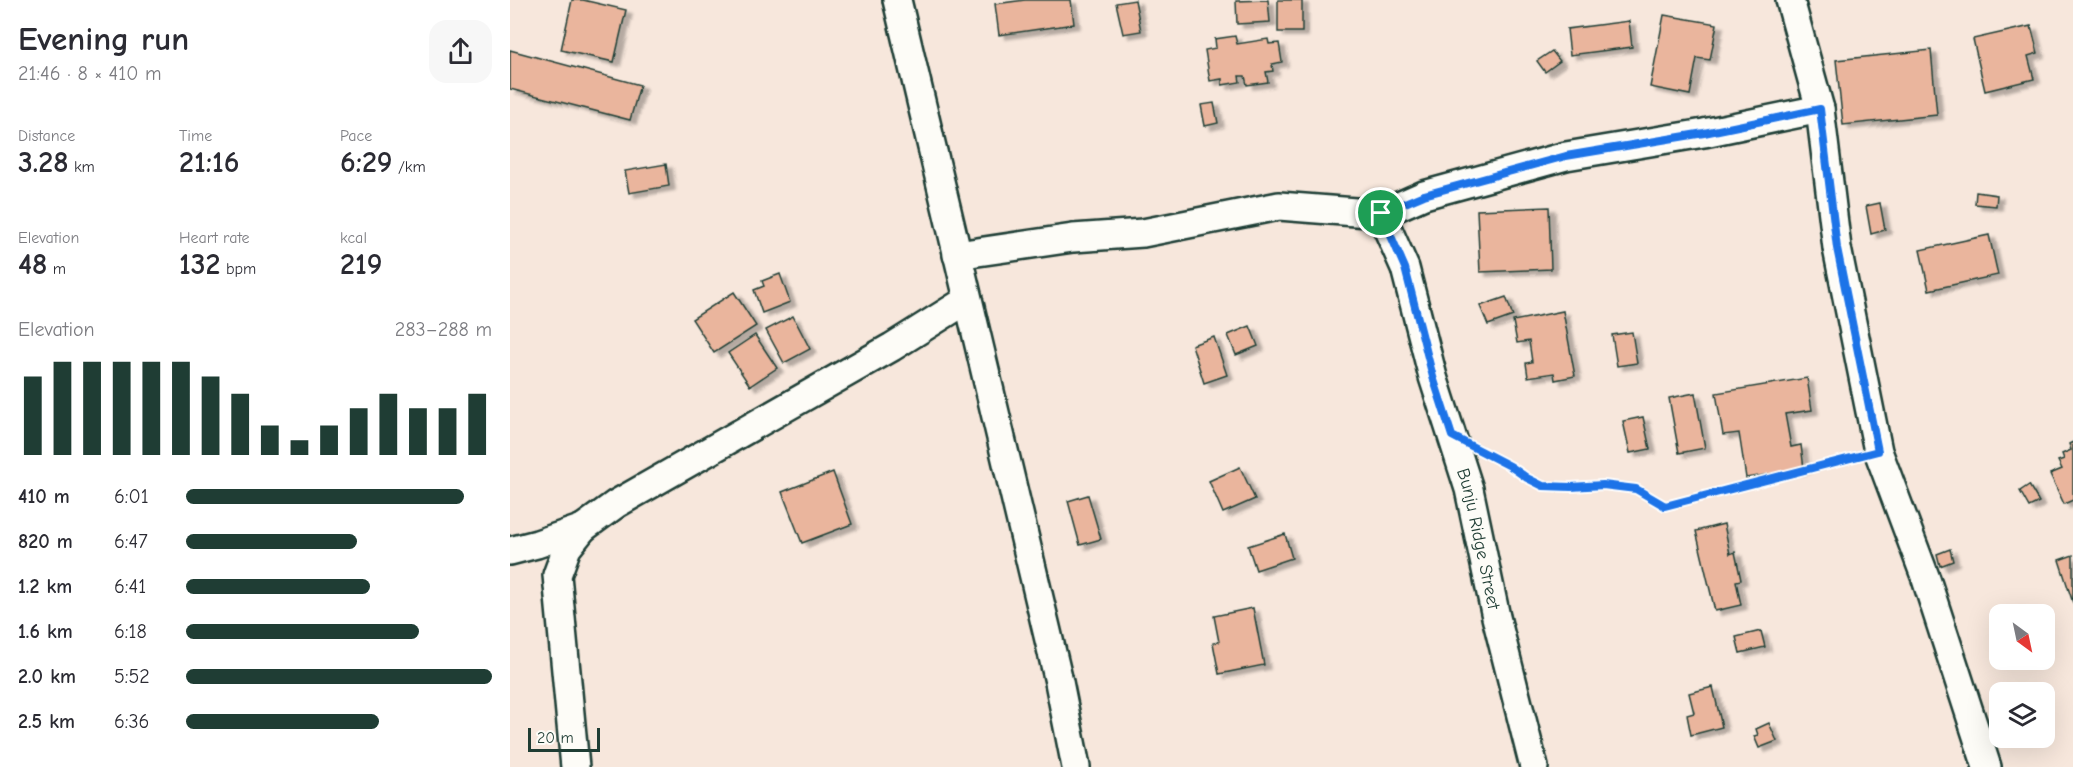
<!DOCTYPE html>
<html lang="en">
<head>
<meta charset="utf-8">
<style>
	body { margin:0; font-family:"Comic Neue",sans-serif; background:#f7f7f7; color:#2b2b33; height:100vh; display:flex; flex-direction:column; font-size:22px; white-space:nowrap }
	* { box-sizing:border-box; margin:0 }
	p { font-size:20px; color:#7c7c81 }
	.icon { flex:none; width:33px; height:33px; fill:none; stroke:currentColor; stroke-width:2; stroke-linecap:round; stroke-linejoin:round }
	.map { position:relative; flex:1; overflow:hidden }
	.side { display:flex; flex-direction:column; background:#fff; width:510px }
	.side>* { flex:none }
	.needle { width:39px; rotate:147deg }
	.controls { position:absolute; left:1479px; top:604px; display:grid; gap:12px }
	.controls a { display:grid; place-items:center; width:66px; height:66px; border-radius:12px; background:#fff; box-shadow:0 6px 24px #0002; font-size:30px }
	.scale { position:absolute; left:18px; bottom:15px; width:72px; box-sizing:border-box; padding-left:6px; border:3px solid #1f3d34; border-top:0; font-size:16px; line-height:21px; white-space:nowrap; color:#1f3d34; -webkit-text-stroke:4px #fdfcf7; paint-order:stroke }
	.pin { position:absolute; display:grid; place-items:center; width:51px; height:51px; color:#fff; margin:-26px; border:3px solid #fff; border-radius:50%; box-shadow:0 2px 6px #0007 }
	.round { display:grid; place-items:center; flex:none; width:63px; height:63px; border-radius:18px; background:#f7f7f7 }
	.summary { display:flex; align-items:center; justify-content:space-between; height:102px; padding:0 18px }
	h1 { font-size:33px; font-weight:700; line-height:45px }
	.figures { display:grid; grid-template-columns:repeat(3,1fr); gap:9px; height:102px; padding:6px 18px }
	.figures div { display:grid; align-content:center }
	.figures b { font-size:30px; font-weight:700 }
	.figures small { font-size:16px; font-weight:400 }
	.figures p { font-size:16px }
	.chart { height:168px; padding:12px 18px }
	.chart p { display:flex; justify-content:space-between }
	.chart svg { width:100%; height:108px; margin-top:6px; stroke:#1f3d34; stroke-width:6 }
	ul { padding:0 18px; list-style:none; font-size:20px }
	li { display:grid; grid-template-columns:96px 72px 1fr; align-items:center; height:45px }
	li i { height:15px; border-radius:8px; background:#1f3d34 }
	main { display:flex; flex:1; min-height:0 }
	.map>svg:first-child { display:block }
	.building { fill:#eab59d; stroke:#1f3d34; stroke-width:1.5; filter:url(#shadow) }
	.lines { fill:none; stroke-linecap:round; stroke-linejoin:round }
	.street-casing { stroke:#1f3d34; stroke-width:32 }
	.path { stroke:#1f3d34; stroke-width:4; stroke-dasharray:6 4.5; stroke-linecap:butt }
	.street { stroke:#fdfcf7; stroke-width:27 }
	.route-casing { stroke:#fff; stroke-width:12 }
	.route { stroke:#1a73e8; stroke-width:8 }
	.labels { text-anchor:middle; stroke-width:5; stroke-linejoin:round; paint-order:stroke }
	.street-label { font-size:18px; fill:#1f3d34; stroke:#fdfcf7 }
</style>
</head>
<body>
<main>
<section class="side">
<div class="summary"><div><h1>Evening run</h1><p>21:46 · 8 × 410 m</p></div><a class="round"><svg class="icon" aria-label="share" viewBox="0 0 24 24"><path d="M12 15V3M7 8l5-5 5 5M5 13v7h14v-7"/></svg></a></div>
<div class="figures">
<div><p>Distance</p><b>3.28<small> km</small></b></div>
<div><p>Time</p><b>21:16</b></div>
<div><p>Pace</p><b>6:29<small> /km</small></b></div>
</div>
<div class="figures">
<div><p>Elevation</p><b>48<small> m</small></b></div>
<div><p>Heart rate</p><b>132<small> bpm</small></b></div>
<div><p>kcal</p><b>219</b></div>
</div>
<div class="chart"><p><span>Elevation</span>283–288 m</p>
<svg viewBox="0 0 160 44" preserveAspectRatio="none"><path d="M5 44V12M15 44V6M25 44V6M35 44V6M45 44V6M55 44V6M65 44V12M75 44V19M85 44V32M95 44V38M105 44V32M115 44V25M125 44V19M135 44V25M145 44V25M155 44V19"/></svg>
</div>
<ul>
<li><b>410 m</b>6:01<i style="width:91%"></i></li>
<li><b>820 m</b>6:47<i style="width:56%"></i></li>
<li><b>1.2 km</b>6:41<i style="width:60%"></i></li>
<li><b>1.6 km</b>6:18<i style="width:76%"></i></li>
<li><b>2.0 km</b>5:52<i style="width:100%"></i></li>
<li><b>2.5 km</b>6:36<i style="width:63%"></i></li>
</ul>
</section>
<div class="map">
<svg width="1563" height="767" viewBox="0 0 1563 767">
	<defs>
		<filter id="shadow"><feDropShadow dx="6" dy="4" stdDeviation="1.5" flood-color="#0004"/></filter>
	</defs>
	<rect width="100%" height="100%" fill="#f7e7dc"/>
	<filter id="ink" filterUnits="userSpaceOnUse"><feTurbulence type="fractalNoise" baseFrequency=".0167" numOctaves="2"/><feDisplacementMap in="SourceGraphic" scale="12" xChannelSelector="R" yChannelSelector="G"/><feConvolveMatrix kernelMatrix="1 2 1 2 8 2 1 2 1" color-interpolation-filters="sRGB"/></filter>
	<g filter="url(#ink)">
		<g class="building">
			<polygon points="62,0 73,0 116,10 104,62 51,50"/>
			<polygon points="515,0 561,0 564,24 489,35 485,4"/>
			<polygon points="625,0 631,31 613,34 606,3"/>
			<polygon points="758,0 760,22 727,24 726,1"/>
			<rect x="768" y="0" width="24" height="32"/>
			<polygon points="1154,15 1207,24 1200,60 1187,58 1180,95 1140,87"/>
			<polygon points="1119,21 1122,47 1060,55 1057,29"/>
			<polygon points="1521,26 1528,53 1518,56 1524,79 1475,91 1463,39"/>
			<polygon points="725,36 727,44 758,39 759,44 769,43 772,62 762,64 763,71 756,72 758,82 737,85 735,76 729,76 730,82 712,85 712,79 700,81 695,50 706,48 705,39"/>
			<polygon points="0,50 130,85 120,120 0,89"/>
			<polygon points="1421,50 1427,115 1333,125 1326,60"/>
			<polygon points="1042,51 1050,61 1035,72 1027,61"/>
			<polygon points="704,103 708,123 695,126 691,105"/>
			<polygon points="156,164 159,186 119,193 115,171"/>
			<polygon points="1466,192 1487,195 1486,206 1465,204"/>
			<polygon points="1370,203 1375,230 1361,234 1356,206"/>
			<polygon points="1039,207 1041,269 970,272 967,210"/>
			<polygon points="1479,235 1488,275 1419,290 1410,250"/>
			<polygon points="270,274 280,302 252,313 244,290 254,286 252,281"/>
			<polygon points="224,292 246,326 204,353 182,319"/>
			<polygon points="996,297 1003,316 978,325 970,306"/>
			<polygon points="1053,311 1065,376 1045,380 1044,373 1018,377 1016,363 1022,362 1019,341 1007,343 1003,321"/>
			<polygon points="283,316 300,349 274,363 256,330"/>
			<polygon points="740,326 748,346 726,355 718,335"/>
			<polygon points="1122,332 1127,363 1107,366 1102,335"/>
			<polygon points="245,335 267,368 240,386 218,353"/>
			<polygon points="704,337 717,375 694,383 682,345"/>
			<polygon points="1297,378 1302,410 1275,414 1281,447 1291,445 1294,469 1236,478 1229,433 1213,435 1206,393"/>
			<polygon points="1185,393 1195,448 1169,453 1159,398"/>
			<polygon points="1133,417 1140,449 1120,453 1113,421"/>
			<polygon points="1563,442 1563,500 1554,504 1540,474 1552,469 1548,461 1554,459 1552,454 1561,450 1559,444"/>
			<polygon points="730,467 745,499 713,513 699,481"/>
			<polygon points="323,472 342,524 292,543 272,492"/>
			<polygon points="1519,485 1529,502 1519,507 1510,491"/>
			<polygon points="578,495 591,539 570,545 558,501"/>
			<polygon points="1214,524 1220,554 1225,552 1231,580 1226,581 1231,605 1205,611 1186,531"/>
			<polygon points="775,534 782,558 746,570 738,546"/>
			<polygon points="1440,549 1443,561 1430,566 1427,554"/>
			<polygon points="1563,555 1563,603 1549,560"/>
			<polygon points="743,608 754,665 709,674 703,643 709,642 704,616"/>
			<polygon points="1251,631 1255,647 1230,653 1226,637"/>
			<polygon points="1203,687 1212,727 1181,735 1177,715 1184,713 1179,693"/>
			<polygon points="1259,723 1267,741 1249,748 1244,736 1248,735 1246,729"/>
		</g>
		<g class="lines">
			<g class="street-casing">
				<g id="street">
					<polyline points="387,0 549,682 566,767"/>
					<polyline points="1280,0 1310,109 1327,248 1368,451 1416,579 1477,767"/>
					<path id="s1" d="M871 214 895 268 923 377 959 489 986 617 1024 767"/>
					<polyline points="447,255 563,238 633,233 769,206 871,214 914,195 1056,156 1194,133 1310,109"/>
					<polyline points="0,551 27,544 73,528 106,504 382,347 457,300"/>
					<polyline points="65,767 47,575 57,548 73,528"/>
				</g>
			</g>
			<polyline class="path" points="973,452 1000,466 1017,478 1033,486 1061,487 1093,485 1126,489 1155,506 1344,457"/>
			<use href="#street" class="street"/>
		</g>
	</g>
	<g class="lines" filter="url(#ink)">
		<g class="route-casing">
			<polygon id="route" points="1310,109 1327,248 1368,451 1155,506 1126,489 1093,485 1061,487 1033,486 1017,478 1000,466 942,436 923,377 895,268 871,213 914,195 1056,156 1194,133"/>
		</g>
		<use href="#route" class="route"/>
	</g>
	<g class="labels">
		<g class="street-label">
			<text dy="6" stroke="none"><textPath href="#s1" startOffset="340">Bunju Ridge Street</textPath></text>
		</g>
	</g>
</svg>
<div class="controls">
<a><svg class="needle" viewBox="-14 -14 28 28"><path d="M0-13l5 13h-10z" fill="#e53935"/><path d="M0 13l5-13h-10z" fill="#7c7c81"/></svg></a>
<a><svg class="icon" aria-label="layers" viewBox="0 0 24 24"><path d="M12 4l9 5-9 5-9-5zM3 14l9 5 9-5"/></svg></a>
</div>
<div class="scale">20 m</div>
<div class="pin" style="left:871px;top:213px;background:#1e9e55"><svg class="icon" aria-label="arrive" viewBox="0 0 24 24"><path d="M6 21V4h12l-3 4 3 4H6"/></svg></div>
</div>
</main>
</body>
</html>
